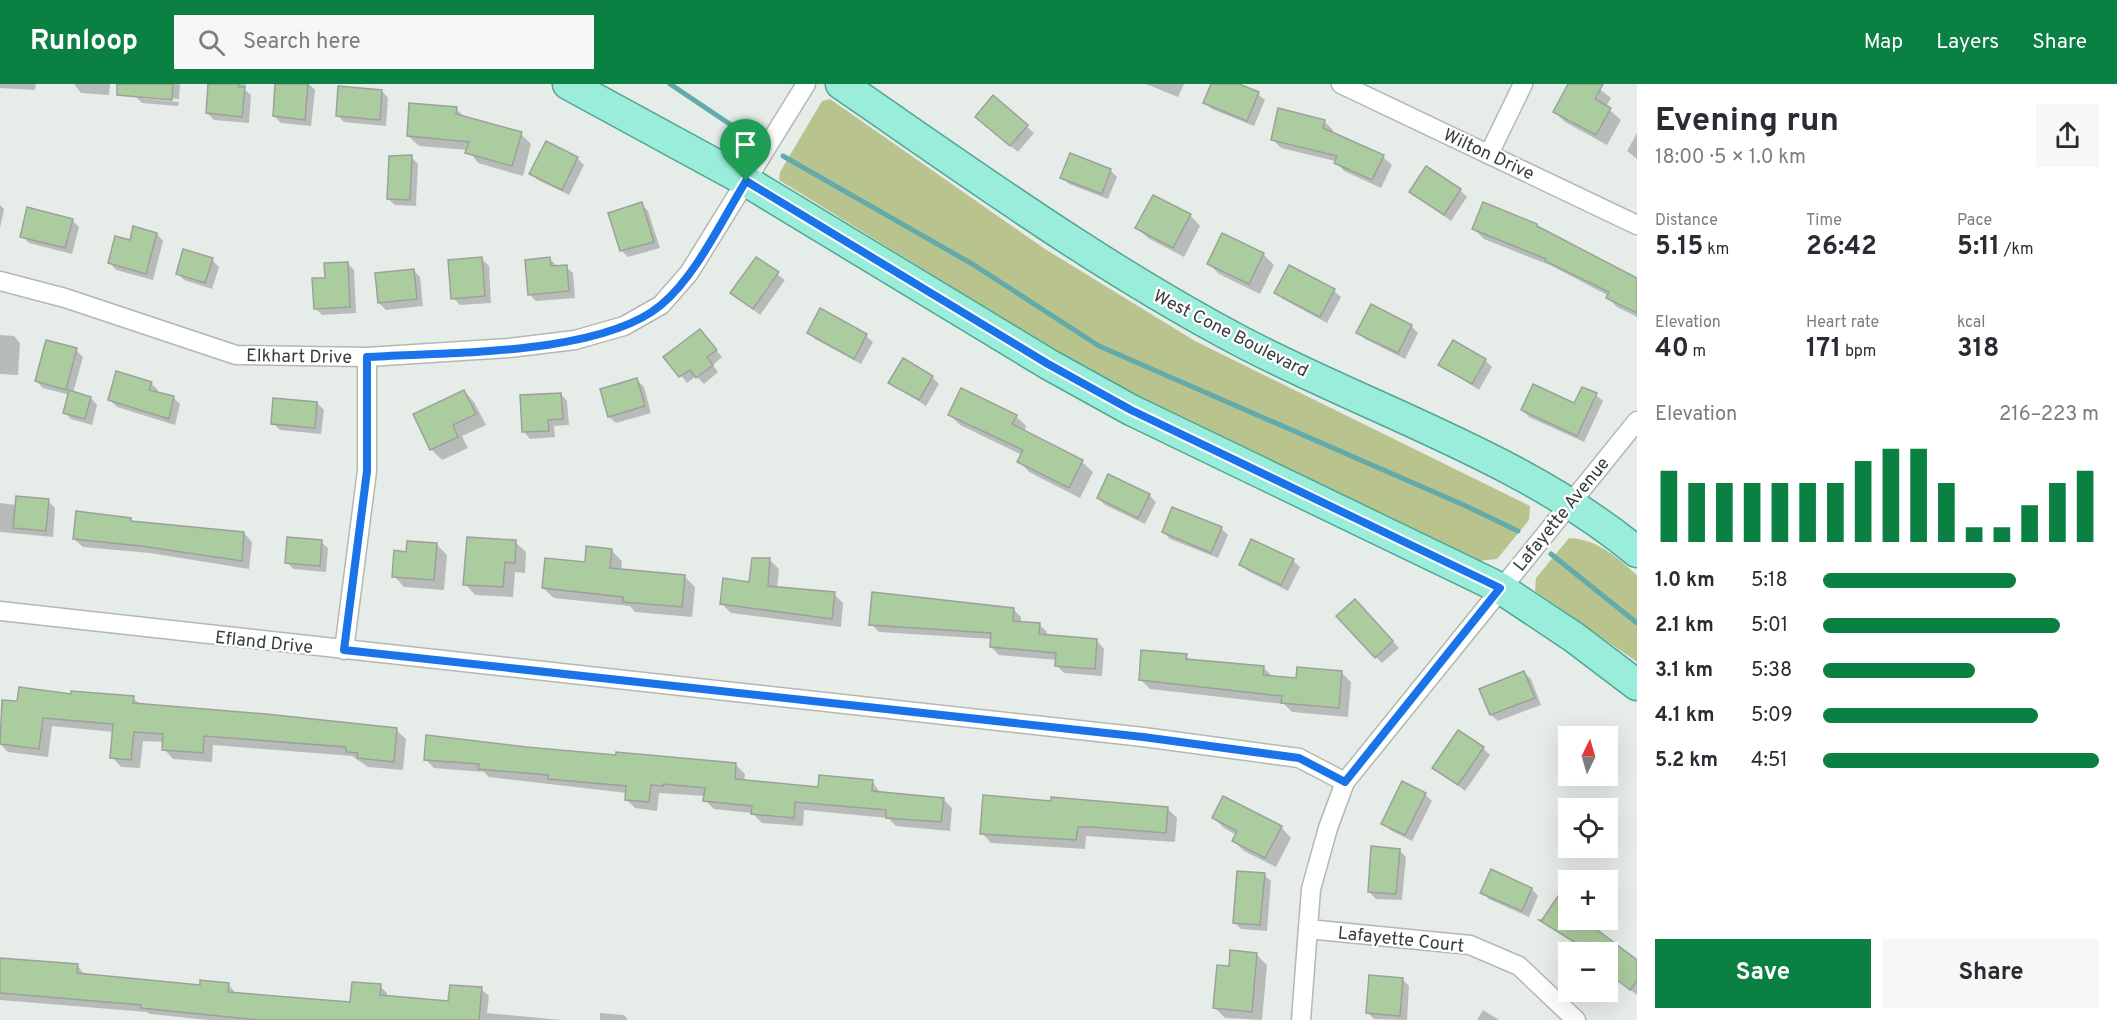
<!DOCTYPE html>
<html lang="en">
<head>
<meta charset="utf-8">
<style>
	body { margin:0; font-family:Overpass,sans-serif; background:#f7f7f7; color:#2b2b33; height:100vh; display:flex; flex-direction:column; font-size:22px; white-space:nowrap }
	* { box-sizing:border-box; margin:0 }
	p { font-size:20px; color:#7c7c81 }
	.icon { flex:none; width:33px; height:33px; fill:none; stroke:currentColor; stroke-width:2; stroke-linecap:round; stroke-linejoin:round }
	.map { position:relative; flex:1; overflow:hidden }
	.panel { display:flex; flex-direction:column; background:#fff; width:480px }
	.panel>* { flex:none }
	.needle { width:39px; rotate:5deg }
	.fabs { position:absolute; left:1558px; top:642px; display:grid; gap:12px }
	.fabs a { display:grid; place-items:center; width:60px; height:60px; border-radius:0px; background:#fff; box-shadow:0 6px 24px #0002; font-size:30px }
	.pin { position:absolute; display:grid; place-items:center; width:51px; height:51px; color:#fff; margin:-62px -26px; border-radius:50% 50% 50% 0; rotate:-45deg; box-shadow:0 0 6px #0007 }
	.pin .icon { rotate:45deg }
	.round { display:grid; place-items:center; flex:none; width:63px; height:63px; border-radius:0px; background:#f7f7f7 }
	.overview { display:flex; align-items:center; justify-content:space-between; height:102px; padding:0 18px }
	h1 { font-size:33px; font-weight:700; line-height:45px }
	.stats { display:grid; grid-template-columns:repeat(3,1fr); gap:9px; height:102px; padding:6px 18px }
	.stats div { display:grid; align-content:center }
	.stats b { font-size:26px; font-weight:700 }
	.stats small { font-size:16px; font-weight:400 }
	.stats p { font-size:16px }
	.chart { height:168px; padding:12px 18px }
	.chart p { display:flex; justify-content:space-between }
	.chart svg { width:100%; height:108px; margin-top:6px; stroke:#0b8043; stroke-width:6 }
	.action { display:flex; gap:12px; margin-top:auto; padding:12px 18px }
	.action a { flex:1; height:69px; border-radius:0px; background:#0b8043; color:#fff; font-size:24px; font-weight:700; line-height:69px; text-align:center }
	.action a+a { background:#f7f7f7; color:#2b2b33 }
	ul { padding:0 18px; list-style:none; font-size:20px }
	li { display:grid; grid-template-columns:96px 72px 1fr; align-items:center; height:45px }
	li i { height:15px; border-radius:8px; background:#0b8043 }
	header { display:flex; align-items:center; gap:36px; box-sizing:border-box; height:84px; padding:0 30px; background:#0b8043; color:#fff }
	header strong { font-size:28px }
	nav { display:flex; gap:33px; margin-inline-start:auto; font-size:21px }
	.search { width:420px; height:54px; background:#f7f7f7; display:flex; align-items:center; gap:15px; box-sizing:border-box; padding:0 21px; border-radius:0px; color:#7c7c81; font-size:22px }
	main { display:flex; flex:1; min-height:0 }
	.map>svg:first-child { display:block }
	.forest { fill:#b8c38e }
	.shadow { fill:#0003 }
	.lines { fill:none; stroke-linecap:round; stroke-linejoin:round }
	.stream { stroke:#63abaa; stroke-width:5 }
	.building { fill:#abcc9e; stroke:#9da19c; stroke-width:1.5 }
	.minor-casing { stroke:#b2b8b4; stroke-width:21 }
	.primary-casing { stroke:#4ea793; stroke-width:33 }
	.minor { stroke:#fff; stroke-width:18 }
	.primary { stroke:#9beddb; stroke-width:30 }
	.route-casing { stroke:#fff; stroke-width:12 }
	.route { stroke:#1a73e8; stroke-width:8 }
	.labels { text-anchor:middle; stroke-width:4.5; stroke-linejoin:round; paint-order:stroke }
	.street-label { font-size:18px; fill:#393c3a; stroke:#fff }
</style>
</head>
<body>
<header>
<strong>Runloop</strong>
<div class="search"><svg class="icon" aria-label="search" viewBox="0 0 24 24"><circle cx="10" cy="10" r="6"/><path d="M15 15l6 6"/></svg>Search here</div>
<nav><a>Map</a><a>Layers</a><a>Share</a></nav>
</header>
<main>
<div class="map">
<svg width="1637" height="936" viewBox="0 0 1637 936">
	<rect width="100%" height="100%" fill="#e6ece8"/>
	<g class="forest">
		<polygon points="830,15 1045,165 1195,257 1530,422 1529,436 1497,475 1479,477 1170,330 1075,279 779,96 780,88 822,17"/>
		<path d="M1569 454C1598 455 1616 473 1637 491V578L1535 507 1536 494Z"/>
	</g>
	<g class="shadow">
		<polygon points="0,0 36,0 35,6 0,4"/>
		<polygon points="74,0 110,0 109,11 81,9"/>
		<polygon points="136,0 180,0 179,15 141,11 141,14 179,18 178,22 142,19 135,12"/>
		<polygon points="210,0 246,0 245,6 251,11 249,39 214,36 207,29"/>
		<polygon points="277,0 309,0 315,6 311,42 281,39 274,32"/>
		<polygon points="1146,0 1184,0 1178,13"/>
		<polygon points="1213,0 1235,0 1258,10 1265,16 1254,42 1212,25 1205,19"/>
		<polygon points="1570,0 1593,0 1611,14 1606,23 1621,36 1607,61 1565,38 1555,28"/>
		<polygon points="382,7 388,14 386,42 344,38 337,31"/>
		<polygon points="993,13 1034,49 1018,68 983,39"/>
		<polygon points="456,25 466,34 521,50 531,60 523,92 478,79 468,66 419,62 408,52"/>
		<polygon points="1324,37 1333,46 1333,50 1383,73 1392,81 1381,104 1344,87 1335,77 1281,64 1272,55"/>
		<polygon points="1637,49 1637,75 1627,67"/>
		<polygon points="411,73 418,80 416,122 395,121 388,115"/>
		<polygon points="577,74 584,81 569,111 538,96 531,89"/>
		<polygon points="1110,86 1117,93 1108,115 1069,100 1062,93"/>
		<polygon points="1460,106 1467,113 1451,137 1411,108"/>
		<polygon points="641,120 648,127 660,164 628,173 622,167 610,130"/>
		<polygon points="0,121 4,125 0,144"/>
		<polygon points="1190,131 1200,142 1184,173 1148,154 1137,144"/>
		<polygon points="72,136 79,143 72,170 29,159 22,152"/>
		<polygon points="1537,141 1542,147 1637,195 1637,233 1617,223 1608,214 1609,212 1552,182 1484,155 1474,145"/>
		<polygon points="157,150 163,157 153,196 116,186 110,179 131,158"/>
		<polygon points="1222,151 1263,170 1274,181 1260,210 1219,190 1209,180"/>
		<polygon points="482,175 489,182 491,219 460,221 453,214"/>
		<polygon points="550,175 557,182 566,183 573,189 575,214 536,217 529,210"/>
		<polygon points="756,175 785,196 760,231 732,209"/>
		<polygon points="212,176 219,183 212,205 184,196 177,189"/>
		<polygon points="347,179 354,186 356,229 322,231 315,224 326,195"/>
		<polygon points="413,186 420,193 423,222 386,226 379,219"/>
		<polygon points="1334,207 1341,213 1327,239 1283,215 1276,209"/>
		<polygon points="1411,242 1418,249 1405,275 1365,255 1358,249"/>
		<polygon points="700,247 722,273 713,281 718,288 704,300 696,292 687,299 666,273"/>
		<polygon points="808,248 866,252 873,258 861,280 815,255"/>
		<polygon points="0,251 14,252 20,259 18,291 0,290"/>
		<polygon points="76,266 83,273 73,309 91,314 97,321 92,341 71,335 64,328 70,311 43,304 36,297"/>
		<polygon points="1485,276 1492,283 1479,306 1440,281"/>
		<polygon points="932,293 939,300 926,322 890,298"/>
		<polygon points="637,296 644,303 651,329 616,339 609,333"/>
		<polygon points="151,299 158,306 157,310 173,313 180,320 175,341 117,323 110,316"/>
		<polygon points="464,307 474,318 486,341 462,352 468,364 442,376 431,365 415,331"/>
		<polygon points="561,310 567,317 569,341 554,342 555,353 530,355 524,348"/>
		<polygon points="1596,311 1603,317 1584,358 1529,333 1523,326 1575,321"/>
		<polygon points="317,319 324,326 321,350 280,346 273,339"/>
		<polygon points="950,331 1016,332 1026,342 1024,348 1082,378 1093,388 1080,414 1029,388 1019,377 1022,371 960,341"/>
		<polygon points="1149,411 1156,418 1145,440 1105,421 1098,414"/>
		<polygon points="48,417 55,424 53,453 0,448 0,419 16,421"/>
		<polygon points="131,436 134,439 244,449 252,458 249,485 150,469 83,463 74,455"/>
		<polygon points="1221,444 1228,451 1218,474 1170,455 1163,448"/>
		<polygon points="321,458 328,464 326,488 293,485 287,478"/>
		<polygon points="515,458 526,468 525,489 515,488 513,513 475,511 465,500"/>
		<polygon points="437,461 447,471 444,506 404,503 394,492 408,469"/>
		<polygon points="611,466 622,477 621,487 684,492 695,503 692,533 635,528 630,522 554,514 543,504"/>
		<polygon points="770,476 779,485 777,505 834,510 843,519 841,543 731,529 722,520 750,500"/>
		<polygon points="1293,477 1300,483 1288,507 1248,487 1241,480"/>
		<polygon points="1362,524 1399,564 1382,579 1376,573"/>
		<polygon points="1013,525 1021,533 1021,539 1039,540 1047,548 1046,552 1097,557 1104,565 1102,592 1064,589 1056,581 1057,576 999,571 991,563 992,555 879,548 871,540"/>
		<polygon points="1186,572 1191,577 1263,583 1273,593 1297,595 1342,589 1351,598 1348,633 1292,628 1284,620 1150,605 1140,595"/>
		<polygon points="1524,588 1531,595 1541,621 1498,637 1491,631 1481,605"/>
		<polygon points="72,611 133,614 141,621 396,646 406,655 403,686 368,683 352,672 213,661 212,678 173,675 164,665 164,658 143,657 140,684 121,683 112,673 114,648 52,642 48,673 8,668 0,660 4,617 18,619"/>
		<polygon points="1483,664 1490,671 1465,707 1434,683"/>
		<polygon points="525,665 736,681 745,690 744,698 819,704 872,697 881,710 943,715 952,724 950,747 896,742 888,734 804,726 803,742 762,739 752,729 714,725 705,716 705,712 659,709 657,727 635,724 626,715 627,709 489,693 484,688 434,684 425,675"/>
		<polygon points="1425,710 1432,717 1412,757 1390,746 1383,739"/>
		<polygon points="1168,725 1177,734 1175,758 1086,752 1085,765 991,759 982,749"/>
		<polygon points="1214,734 1281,743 1291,754 1276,783 1244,767 1233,756 1236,751 1224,744"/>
		<polygon points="1399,766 1406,773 1402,816 1376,815 1369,808"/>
		<polygon points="1492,787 1532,805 1538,812 1529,833 1489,815 1482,808"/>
		<polygon points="1264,791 1271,797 1267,847 1241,845 1234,838"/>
		<polygon points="1569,822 1569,836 1590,836 1600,844 1598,848 1637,878 1637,911 1608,889 1608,868 1589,868 1544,837"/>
		<polygon points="1256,870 1267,881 1262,936 1225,934 1215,924 1230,884"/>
		<polygon points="0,875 78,882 85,892 201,903 228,900 236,910 352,920 380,902 387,909 387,913 450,918 481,905 489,912 487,929 562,936 209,936 150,930 147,928 0,916"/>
		<polygon points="1403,896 1409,902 1407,936 1374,935 1368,929"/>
		<polygon points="1483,926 1499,936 1477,936"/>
		<polygon points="600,929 624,931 628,936 600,936"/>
	</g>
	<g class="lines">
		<g class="stream">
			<polyline points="670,0 746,51"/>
			<polyline points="783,72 974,181 1099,262 1466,422 1518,447"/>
			<polyline points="1551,470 1637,539"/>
		</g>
	</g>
	<g class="building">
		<polygon points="117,0 173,0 172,16 117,11"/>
		<polygon points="208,0 239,0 239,3 245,3 242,33 206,29"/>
		<polygon points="275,0 308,0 305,36 273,32"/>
		<polygon points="1211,0 1239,0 1259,8 1247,37 1203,19"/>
		<polygon points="1568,0 1603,0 1595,15 1611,24 1596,51 1553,28"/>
		<polygon points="338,2 382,6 380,36 336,32"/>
		<polygon points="993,11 1028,41 1010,62 975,33"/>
		<polygon points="409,19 457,23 456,30 522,48 512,82 465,69 469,58 407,52"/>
		<polygon points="1278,24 1325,36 1323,44 1384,71 1372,96 1334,79 1337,72 1271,56"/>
		<polygon points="546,57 578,73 562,106 529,90"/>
		<polygon points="1070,69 1111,85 1102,110 1060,94"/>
		<polygon points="412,71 410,116 387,115 389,72"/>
		<polygon points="1426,82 1461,105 1444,131 1409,108"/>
		<polygon points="1153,111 1191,130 1173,164 1135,144"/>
		<polygon points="642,118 654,158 620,167 608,129"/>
		<polygon points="1483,118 1537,140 1537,142 1637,194 1637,229 1606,214 1609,208 1545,177 1546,175 1472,145"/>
		<polygon points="27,123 73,135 65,164 20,153"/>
		<polygon points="133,142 157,149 146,190 108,179 115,152 130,156"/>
		<polygon points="1222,149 1264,169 1249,200 1207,180"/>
		<polygon points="183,165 213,174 205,199 176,190"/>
		<polygon points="482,173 485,212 451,215 448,176"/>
		<polygon points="550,173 551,182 567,181 569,207 528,211 525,176"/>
		<polygon points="756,173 779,188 753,225 730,209"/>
		<polygon points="348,178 350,223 314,225 312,194 325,194 324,179"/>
		<polygon points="1289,181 1335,205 1320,233 1274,209"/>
		<polygon points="414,185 417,215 378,219 375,189"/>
		<polygon points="1371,220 1412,241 1398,269 1356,249"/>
		<polygon points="820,224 867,250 854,275 807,249"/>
		<polygon points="700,245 717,266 707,273 713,281 696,294 690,286 679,293 663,273"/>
		<polygon points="46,256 77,264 66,306 35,297"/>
		<polygon points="1453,256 1486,275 1472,300 1438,281"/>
		<polygon points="903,274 933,292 919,316 888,299"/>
		<polygon points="116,287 152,298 149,306 174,312 169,335 108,316"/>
		<polygon points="637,294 645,322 608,333 600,305"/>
		<polygon points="1533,300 1574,319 1582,303 1597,309 1577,352 1521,326"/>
		<polygon points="961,304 1017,331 1012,340 1083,376 1069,404 1017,378 1023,366 948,331"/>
		<polygon points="69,306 91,313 85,335 63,329"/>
		<polygon points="464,306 476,330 453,341 458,353 430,366 413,330"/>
		<polygon points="561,309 563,335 548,336 549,347 522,348 520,311"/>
		<polygon points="273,314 317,318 315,344 271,340"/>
		<polygon points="1108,390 1150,410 1138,434 1097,414"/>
		<polygon points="16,412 49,415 46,447 13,444"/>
		<polygon points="1172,423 1222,443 1211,469 1162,448"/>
		<polygon points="76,427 131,434 131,437 244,448 242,477 141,462 73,455"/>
		<polygon points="287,453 322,456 320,482 285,479"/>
		<polygon points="467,453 516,456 515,479 505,478 503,503 463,501"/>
		<polygon points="1251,455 1294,475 1281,501 1239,481"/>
		<polygon points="407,457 437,459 434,496 392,493 394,466 406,468"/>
		<polygon points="586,462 612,465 610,484 685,491 682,523 623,518 623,513 542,504 545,474 585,478"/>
		<polygon points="752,474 770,474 768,502 835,508 832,535 720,520 723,494 749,498"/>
		<polygon points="872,508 1014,524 1013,537 1040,539 1039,550 1097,555 1095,585 1055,582 1056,569 990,563 991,549 869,541"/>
		<polygon points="1355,515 1393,557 1375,574 1336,532"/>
		<polygon points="1141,566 1187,570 1186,575 1264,582 1263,591 1296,594 1297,583 1342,587 1339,624 1281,619 1282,612 1139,596"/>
		<polygon points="1524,587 1535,614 1490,631 1479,605"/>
		<polygon points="19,603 71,610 71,607 134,612 133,619 266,630 397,644 394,678 357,674 358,669 346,668 346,663 204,652 203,669 162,666 163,650 134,648 131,676 110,674 113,640 43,634 39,665 0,660 2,616 17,617"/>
		<polygon points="1458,646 1484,663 1458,701 1432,684"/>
		<polygon points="426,651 526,663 616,671 616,668 736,679 735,695 818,703 819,691 873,696 872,707 944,714 941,738 886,734 886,726 795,718 794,734 751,730 752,722 703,717 705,704 663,700 663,702 651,701 649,718 625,716 626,702 548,695 548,691 478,685 479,680 424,676"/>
		<polygon points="1402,697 1426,709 1405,751 1381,740"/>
		<polygon points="983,711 1051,717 1051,713 1168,723 1166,749 1092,743 1078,743 1076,756 980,750"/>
		<polygon points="1223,712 1282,742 1265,774 1232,757 1237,747 1212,734"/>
		<polygon points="1371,762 1400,765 1396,810 1368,808"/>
		<polygon points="1491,785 1532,804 1522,827 1480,809"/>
		<polygon points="1237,787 1265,789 1260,841 1233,839"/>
		<polygon points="1558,812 1569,820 1569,836 1584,836 1637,876 1637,897 1630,906 1608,889 1608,868 1590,868 1539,836 1542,836"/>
		<polygon points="1230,866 1257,869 1252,928 1213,924 1217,881 1229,882"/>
		<polygon points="0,874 78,880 77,889 200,901 200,896 229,899 228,908 350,918 352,898 381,900 380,911 448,917 450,901 482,903 479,936 258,936 141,924 141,921 0,909"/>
		<polygon points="1369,891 1403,894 1400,932 1366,929"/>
	</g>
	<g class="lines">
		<g class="minor-casing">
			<g id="minor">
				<polyline points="1341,0 1637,141"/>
				<polyline points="1489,70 1523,0"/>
				<polyline points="0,197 65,214 236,271 367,273 509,264 575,256 624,242 661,221 689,189 806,0"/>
				<polyline points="0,527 1143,653 1299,674 1345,698"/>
				<polyline points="344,566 367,387 367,273"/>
				<polyline points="1308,845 1470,861 1519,882 1576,936"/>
				<polyline points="1301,936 1311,805 1328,744 1345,698 1637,337"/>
			</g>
		</g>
		<g class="primary-casing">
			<g id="primary">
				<polyline points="568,0 746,97 1048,280 1131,326 1500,504 1575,554 1637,601"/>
				<path d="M841 0C972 90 1100 183 1240 257 1369 325 1524 374 1637 468"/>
			</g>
		</g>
		<use href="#minor" class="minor"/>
		<use href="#primary" class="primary"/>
	</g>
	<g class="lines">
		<g class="route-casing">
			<path id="route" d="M746 97 1048 280 1131 326 1500 504 1345 698 1299 674 1143 653 344 566 367 387V273C445 268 600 272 661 221 696 192 722 136 746 97Z"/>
		</g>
		<use href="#route" class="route"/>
	</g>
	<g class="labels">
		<g class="street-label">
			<text transform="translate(1489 70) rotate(25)" y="6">Wilton Drive</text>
			<text transform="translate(1231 249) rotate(27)" y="6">West Cone Boulevard</text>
			<text transform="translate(299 272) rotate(1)" y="6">Elkhart Drive</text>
			<text transform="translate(1561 430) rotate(-51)" y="6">Lafayette Avenue</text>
			<text transform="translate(264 558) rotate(6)" y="6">Efland Drive</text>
			<text transform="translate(1401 855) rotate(6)" y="6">Lafayette Court</text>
		</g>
	</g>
</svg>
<div class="fabs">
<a><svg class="needle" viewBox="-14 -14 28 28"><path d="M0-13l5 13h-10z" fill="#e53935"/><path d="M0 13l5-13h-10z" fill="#7c7c81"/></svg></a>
<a><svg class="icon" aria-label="locate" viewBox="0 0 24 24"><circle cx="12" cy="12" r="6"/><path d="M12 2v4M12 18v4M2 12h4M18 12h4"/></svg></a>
<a>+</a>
<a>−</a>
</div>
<div class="pin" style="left:746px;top:97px;background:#1e9e55"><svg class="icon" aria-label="arrive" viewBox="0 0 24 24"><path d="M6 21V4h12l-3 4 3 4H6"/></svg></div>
</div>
<section class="panel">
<div class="overview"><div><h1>Evening run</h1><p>18:00 · 5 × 1.0 km</p></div><a class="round"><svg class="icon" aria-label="share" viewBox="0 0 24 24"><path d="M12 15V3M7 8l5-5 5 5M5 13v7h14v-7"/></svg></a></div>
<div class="stats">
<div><p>Distance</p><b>5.15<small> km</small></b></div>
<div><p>Time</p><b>26:42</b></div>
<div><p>Pace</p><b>5:11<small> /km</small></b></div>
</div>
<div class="stats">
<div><p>Elevation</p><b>40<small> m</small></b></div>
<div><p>Heart rate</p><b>171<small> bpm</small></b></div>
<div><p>kcal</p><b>318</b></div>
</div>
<div class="chart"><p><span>Elevation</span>216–223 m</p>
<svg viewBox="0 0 160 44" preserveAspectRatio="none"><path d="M5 44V15M15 44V20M25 44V20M35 44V20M45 44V20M55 44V20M65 44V20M75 44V11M85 44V6M95 44V6M105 44V20M115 44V38M125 44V38M135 44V29M145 44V20M155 44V15"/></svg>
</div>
<ul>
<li><b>1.0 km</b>5:18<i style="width:70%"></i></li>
<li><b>2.1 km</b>5:01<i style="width:86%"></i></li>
<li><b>3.1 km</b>5:38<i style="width:55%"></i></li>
<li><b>4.1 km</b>5:09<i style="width:78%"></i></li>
<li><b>5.2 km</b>4:51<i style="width:100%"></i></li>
</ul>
<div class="action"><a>Save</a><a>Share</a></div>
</section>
</main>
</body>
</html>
